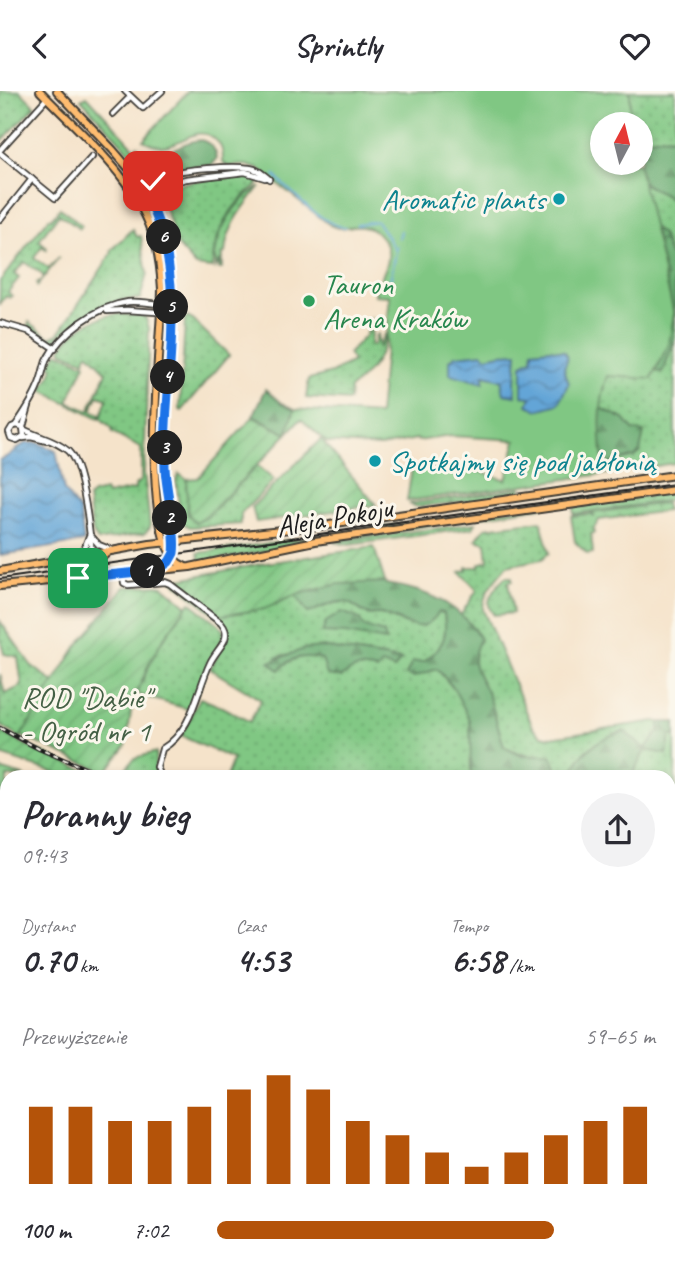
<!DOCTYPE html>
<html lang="pl">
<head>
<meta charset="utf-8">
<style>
	body { margin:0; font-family:Caveat,sans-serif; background:#f2f2f3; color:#2b2b33; height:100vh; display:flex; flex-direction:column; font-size:26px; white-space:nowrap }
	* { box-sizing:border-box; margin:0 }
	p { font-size:23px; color:#7c7c81 }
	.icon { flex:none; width:38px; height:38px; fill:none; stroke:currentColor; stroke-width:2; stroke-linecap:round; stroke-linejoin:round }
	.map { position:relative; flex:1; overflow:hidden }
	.drawer { position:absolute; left:0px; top:679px; width:676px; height:502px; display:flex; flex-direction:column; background:#fff; border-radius:21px 21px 0 0; box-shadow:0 4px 10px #0003 }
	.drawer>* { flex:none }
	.needle { width:46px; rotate:7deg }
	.tools { position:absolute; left:590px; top:21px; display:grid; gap:14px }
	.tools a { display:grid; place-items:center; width:63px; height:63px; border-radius:50%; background:#fff; box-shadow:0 4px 10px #0003; font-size:35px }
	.pin { position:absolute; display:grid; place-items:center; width:60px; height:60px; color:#fff; margin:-30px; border-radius:14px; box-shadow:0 4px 10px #0006 }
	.km { position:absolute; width:35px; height:35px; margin:-18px; border-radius:50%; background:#222; color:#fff; font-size:19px; line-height:35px; text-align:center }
	.round { display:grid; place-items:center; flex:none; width:74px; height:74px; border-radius:37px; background:#f2f2f3 }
	.head { display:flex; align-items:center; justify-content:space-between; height:119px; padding:0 21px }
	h1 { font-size:38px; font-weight:800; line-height:52px }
	.metrics { display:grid; grid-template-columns:repeat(3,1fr); gap:10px; height:119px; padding:7px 21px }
	.metrics div { display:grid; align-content:center }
	.metrics b { font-size:35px; font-weight:800 }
	.metrics small { font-size:19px; font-weight:400 }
	.metrics p { font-size:19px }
	.chart { height:196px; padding:14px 21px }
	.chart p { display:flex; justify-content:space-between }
	.chart svg { width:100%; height:126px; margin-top:7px; stroke:#b45309; stroke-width:6 }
	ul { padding:0 21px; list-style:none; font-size:23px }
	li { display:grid; grid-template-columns:112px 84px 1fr; align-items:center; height:52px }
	li i { height:18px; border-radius:9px; background:#b45309 }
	header { display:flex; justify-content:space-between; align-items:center; height:91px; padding:0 21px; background:#fff; font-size:32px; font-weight:800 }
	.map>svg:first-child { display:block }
	.grass { fill:url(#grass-dots); stroke:#4e7250; stroke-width:2; fill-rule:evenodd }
	.forest { fill:url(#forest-firs); stroke:#426446; stroke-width:2 }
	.park { fill:#80c783; stroke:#4e7250; stroke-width:2 }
	.garden { fill:url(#garden-furrows); stroke:#4e7250; stroke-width:2 }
	.water { fill:url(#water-waves); stroke:#40607a; stroke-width:2 }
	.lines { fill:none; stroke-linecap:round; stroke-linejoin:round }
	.stream { stroke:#64a5d7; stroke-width:2 }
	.minor-casing { stroke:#3d3a36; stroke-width:8 }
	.major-casing { stroke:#3d3a36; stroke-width:10 }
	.minor { stroke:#fff; stroke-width:4.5 }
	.major { stroke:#febc70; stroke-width:6 }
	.tram { stroke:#1c1c1c; stroke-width:2 }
	.rail-casing { stroke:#1c1c1c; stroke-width:4.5 }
	.rail { stroke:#fbf7ec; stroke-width:2; stroke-dasharray:5; stroke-linecap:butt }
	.route-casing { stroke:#fff; stroke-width:14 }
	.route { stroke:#1a73e8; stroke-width:9 }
	.culture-dot { fill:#0f9aa8; stroke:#fbf7ec; stroke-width:2.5 }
	.leisure-dot { fill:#2e9e5b; stroke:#fbf7ec; stroke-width:2.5 }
	.labels { text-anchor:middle; stroke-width:6; stroke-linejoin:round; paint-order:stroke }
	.culture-label { font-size:30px; fill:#0d838f; stroke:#fbf7ec; text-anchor:end }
	.leisure-label { font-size:30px; fill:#27864d; stroke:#fbf7ec; text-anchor:start }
	.street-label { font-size:30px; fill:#1c1c1c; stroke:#fbf7ec }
	.park-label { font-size:30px; fill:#446045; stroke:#fbf7ec }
</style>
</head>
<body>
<header><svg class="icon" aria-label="back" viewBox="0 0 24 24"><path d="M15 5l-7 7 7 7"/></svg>Sprintly<svg class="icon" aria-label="heart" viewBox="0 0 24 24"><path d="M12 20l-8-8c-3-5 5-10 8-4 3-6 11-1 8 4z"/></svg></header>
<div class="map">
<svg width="675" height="1181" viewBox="0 0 675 1181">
	<defs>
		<pattern id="grass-dots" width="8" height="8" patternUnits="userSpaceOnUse" patternTransform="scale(1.75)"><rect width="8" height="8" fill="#80c783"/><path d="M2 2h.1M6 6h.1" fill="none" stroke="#6eaa71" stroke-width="1.8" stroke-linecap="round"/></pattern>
		<pattern id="forest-firs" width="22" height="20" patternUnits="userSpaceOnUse" patternTransform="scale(1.75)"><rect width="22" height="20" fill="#68ac71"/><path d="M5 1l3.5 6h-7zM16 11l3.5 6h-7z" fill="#558b5c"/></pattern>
		<pattern id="garden-furrows" width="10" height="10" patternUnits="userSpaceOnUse" patternTransform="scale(1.75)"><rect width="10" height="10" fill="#80c783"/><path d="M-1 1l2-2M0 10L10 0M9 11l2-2" fill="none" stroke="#6eaa71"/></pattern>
		<pattern id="water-waves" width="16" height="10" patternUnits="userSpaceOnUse" patternTransform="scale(1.75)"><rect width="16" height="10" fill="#64a5d7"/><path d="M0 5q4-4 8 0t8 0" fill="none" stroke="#5286ae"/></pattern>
	</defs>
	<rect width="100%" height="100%" fill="#fbf7ec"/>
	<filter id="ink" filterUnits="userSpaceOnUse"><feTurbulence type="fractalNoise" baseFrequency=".0143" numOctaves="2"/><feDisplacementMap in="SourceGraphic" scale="14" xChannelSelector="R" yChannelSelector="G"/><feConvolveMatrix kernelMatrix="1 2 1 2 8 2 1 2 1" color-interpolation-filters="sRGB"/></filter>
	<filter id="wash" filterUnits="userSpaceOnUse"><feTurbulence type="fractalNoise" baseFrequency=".00686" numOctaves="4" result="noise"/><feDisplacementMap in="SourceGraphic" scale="28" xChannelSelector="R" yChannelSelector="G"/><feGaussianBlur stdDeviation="1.57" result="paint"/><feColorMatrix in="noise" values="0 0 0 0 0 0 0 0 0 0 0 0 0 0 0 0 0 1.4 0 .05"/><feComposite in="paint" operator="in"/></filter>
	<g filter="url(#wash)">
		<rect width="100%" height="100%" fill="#f5e3ca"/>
		<g class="grass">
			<polygon points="0,0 20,0 35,15 0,52"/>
			<polygon points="630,0 675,0 675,47 660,46 641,50 640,33 630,33"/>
			<polygon points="87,5 135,57 138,54 137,57 141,60 143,58 146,60 149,82 81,8"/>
			<polygon points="602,72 638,72 643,92 675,110 675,166 670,165 662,144 654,138 674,223 675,372 604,383 599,333"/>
			<path d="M241 85 253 87 259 92C230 113 214 141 212 177L196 175 178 155 162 108V100C185 88 215 88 241 85Z"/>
			<path d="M260 95C244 116 227 135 225 162L222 163V178H219L222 166 218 176 219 169 215 176C213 143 233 111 260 95Z"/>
			<polygon points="60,117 82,135 80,138 59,123 39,150 47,157 46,159 42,156 34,167 49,178 59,167 37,195 36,192 40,191 44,185 24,171 14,183 19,187 8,201 12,205 10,207 6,205 0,213 0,190 49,127 51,128"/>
			<path d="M133 138 137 146 141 145 147 183 140 208C106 206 78 228 54 250L28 236 29 231 50 246 59 242 112 162 111 160Z"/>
			<path d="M117 223 145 225 149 237 144 381 150 436 145 442 98 450 93 442 88 407 93 403 105 400 107 404 135 398V394L141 389V357L112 342 113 339 100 328 107 308 98 305 91 320 100 324 98 328 42 300 52 284 53 278 50 274 57 261 85 274 68 311 89 320 107 281 88 262 84 270 63 261 61 258C73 237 94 227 117 223Z"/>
			<polygon points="187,226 193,229 229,264 182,320 180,319 185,228"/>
			<path d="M372 226 370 254 373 255 377 242 378 256 385 242C382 266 370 284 350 297L349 310 306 307 309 288 332 282 353 271 348 263 365 245Z"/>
			<polygon points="257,375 274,389 241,423 241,433 190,436 181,431 176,388 179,383 186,388 188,423 207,426"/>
			<polygon points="521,397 522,403 417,416 409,413"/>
			<polygon points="675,401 675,409 573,423 573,416"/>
			<polygon points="665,412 667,420 599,429 594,437 594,442 591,443 593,462 587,463 575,451 571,425 590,423 595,426 592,422"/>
			<polygon points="540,414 541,416 200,471 198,462"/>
			<path d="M541 430 549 462 542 468 507 475C496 489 483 500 483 519L533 636 542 644 551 646 655 630 659 631V640L667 662 670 643 675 645V805L669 813 668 686H631L645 659H586L572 686H560L550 665C533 665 519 665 504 656L489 605 474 580V560L479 548 475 539 460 525 477 499 460 481 467 479V476H479V473L488 470 486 452 476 449 485 437Z"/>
			<polygon points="476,432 473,437 349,454 333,451"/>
			<path d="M505 486H512V490L508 491 513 522 494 524C481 510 496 497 505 486Z"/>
			<path d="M295 504 308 522 334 512 347 511 368 524 380 523 408 534 440 521 444 522C450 562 432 557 414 586L437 578C450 593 465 610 470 630 474 647 471 669 471 686H226L233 668 181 645 200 607 222 616 250 631 261 609 210 578 228 544 226 533 217 525 264 518ZM321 556 400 569 388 574 382 573 378 579 358 575 352 577 308 564 286 571 277 566Z"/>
			<polygon points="190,511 219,534 224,541 221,550 206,576 191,619 136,603 158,556"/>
			<polygon points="0,530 31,574 54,592 20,647 0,634 0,583 5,603 22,595 18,566 4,563 0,546"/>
			<polygon points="156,661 155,676 159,686 118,686 135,667"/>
			<polygon points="183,1174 275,1174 277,1181 183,1181 180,1177"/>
		</g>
		<g class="forest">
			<polygon points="660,46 675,47 675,110 643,92 638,72 640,72 641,50"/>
			<path d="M201 49C211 52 216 58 217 68L212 74 177 77 153 85 152 83 149 60C176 65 180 49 201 49Z"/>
			<polygon points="654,137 662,144 670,164 675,166 675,247 663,282 656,280 669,253 674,223"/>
			<polygon points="266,298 282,312 295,318 287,343 253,325"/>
			<polygon points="601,317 624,328 633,339 644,341 640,360 634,365 603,373 599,327"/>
			<path d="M385 491 386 493C423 498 461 513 480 548 466 576 480 582 489 606 495 622 499 640 504 656L522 665H551L560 686H471L470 629 453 596 437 578 414 586 406 584 412 571H424C443 555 448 548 444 522L439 521C420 549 405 528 381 523 375 522 370 525 365 522 359 519 352 512 346 511 334 509 319 518 308 522L295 504 338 493Z"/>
			<polygon points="342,521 358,527 364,536 384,542 386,550 345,543 322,542 326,531"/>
			<path d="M321 556 401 569 394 578 382 573 378 579C362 576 354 574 342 586L327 584 322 568C306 564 290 566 279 579L269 571 304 558Z"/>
			<path d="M659 631H675V645L670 644 667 663 645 659 631 686H572C578 661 600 646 624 640L645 658 659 640Z"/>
			<polygon points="0,821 7,822 7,1065 0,1064"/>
			<polygon points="668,833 675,837 672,850 675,852 675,914 672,917 674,920 669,925"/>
			<polygon points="275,1174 425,1174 426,1181 277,1181"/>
		</g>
		<path class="park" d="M188 0H630V33H602V72H638L674 223 669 253 652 288 608 285C596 318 601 350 604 383L407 410 412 377 479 380 506 389 516 349 451 345 418 350 417 348 381 355 327 351 301 328 287 343 295 318 379 324 390 205 375 204C376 190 387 181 388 167 390 152 378 137 362 135 349 133 343 141 330 134L259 78 247 74 228 75 223 71C223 60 222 53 212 46 194 35 182 54 164 55 156 56 150 52 143 49Z"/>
		<g class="garden">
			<polygon points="253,326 287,343 207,426 196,432 188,423 186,388 198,387"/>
			<polygon points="321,348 376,414 256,431 252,416"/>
			<polygon points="374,456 385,491 338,493 295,504 264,518 217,525 176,493 174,489 266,472"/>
			<polygon points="158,494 163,495 187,515 163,548 148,575 132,615 126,654 105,681 21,645 76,556 125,496"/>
			<polygon points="0,640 31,657 101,686 69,686 0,664"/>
			<polygon points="0,678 26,686 7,686 7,742 0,740"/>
			<polygon points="0,1089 7,1090 7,1174 154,1174 164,1181 0,1181"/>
		</g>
		<g class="water">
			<path d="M549 258 564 260C571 267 566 270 564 277L569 293 559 313 538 319 528 314 531 306 522 305V274L532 269 533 260Z"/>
			<polygon points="483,262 486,266 500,263 517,262 515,292 516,305 504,303 501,289 483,285 483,293 450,284 450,270 455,265"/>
			<path d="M27 352H38L56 360 64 400 80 420 84 451 0 464V369C11 365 17 355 27 352Z"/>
		</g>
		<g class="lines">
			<g class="stream">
				<path d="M274 84C289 98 324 136 345 136"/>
				<polyline points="357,133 377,130 396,159"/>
				<polyline points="399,147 401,140"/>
				<polyline points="389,195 397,156"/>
			</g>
		</g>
	</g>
	<g filter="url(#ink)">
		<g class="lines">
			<g class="minor-casing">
				<g id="minor">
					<polyline points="125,0 143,17 162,0"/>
					<polyline points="113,23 130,6"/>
					<polyline points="0,59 47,7"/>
					<polyline points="0,62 55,107 92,66"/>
					<path d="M134 105C143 96 153 88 166 84 183 78 232 74 250 77 258 78 263 83 269 88"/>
					<polyline points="135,105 147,104 167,93 186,88 245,81 265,87"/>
					<polyline points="0,128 32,88"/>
					<polyline points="107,220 127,219 171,222"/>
					<polyline points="0,232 28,240 55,258"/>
					<path d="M16 334C24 322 33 309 38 296 42 288 43 279 46 270 60 242 97 215 128 211 142 210 157 213 171 215"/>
					<polyline points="23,336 17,334 12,336 9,341 11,347 17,349 24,345 23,336 29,315"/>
					<path d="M25 339C38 346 56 349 68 360 85 376 92 461 94 486"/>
					<polyline points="23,347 31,346 47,350"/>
					<polyline points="91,445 99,454 112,459"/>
					<polyline points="79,465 84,458 89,445"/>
					<path d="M123 483 124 492 128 494 165 491 170 493 221 532C225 537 227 541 225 548 222 556 214 563 210 572 196 602 193 639 162 658L157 676 161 686"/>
					<polyline points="668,831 675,835"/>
					<polyline points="668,1118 675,1122"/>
					<polyline points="536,1174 538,1181"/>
				</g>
			</g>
			<g class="major-casing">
				<g id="major">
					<path d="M40 0C83 45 137 87 155 150 159 165 161 182 162 198 162 244 135 458 184 475"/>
					<polyline points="57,0 113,59 131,80 151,112 165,151 172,202 165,375 175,456 172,467 160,478"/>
					<path d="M107 462C97 469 97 479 108 484"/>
					<polyline points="0,480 150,453 329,434 675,384"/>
					<polyline points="0,495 190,476 315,450 675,399"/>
					<polyline points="668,1127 675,1122"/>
					<polyline points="668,1138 675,1134"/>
					<polyline points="577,1181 595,1174"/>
					<polyline points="591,1181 607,1174"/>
				</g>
			</g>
			<use href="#minor" class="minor"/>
			<use href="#major" class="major"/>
			<polyline class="tram" points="0,488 675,393"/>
			<g class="rail-casing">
				<g id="rail">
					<polyline points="0,637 39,658 106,686"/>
					<polyline points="614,1174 622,1181"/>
				</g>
			</g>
			<use href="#rail" class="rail"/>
		</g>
	</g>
	<g class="lines" filter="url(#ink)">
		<g class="route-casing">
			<path id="route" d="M78 487 158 479 169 471 174 462C177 440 166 402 165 376 163 284 193 180 142 97L153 90"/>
		</g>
		<use href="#route" class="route"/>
	</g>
	<g class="culture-dot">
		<circle cx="559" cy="108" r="7"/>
		<circle cx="375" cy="370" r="7"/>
	</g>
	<circle class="leisure-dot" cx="309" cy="210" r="7"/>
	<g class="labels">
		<g class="culture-label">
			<text x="545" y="118">Aromatic plants</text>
			<text x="389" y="380" text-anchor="start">Spotkajmy się pod jabłonią</text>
		</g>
		<g class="leisure-label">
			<text x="323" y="203">Tauron<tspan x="323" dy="34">Arena Kraków</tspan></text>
		</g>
		<g class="street-label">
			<text transform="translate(334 426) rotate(-10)" y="10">Aleja Pokoju</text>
		</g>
		<g class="park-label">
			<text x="86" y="616">ROD "Dąbie"<tspan x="86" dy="34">- Ogród nr 1</tspan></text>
		</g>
	</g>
</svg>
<div class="tools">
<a><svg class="needle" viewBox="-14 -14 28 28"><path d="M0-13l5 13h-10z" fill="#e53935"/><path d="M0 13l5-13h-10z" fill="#7c7c81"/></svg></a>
</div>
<div class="pin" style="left:78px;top:487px;background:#1e9e55"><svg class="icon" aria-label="arrive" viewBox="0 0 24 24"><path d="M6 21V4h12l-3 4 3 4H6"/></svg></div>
<div class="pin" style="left:153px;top:90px;background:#d93025"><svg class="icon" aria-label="check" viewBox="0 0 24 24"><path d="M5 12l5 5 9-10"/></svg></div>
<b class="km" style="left:148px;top:480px">1</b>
<b class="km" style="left:170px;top:427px">2</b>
<b class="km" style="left:165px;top:357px">3</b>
<b class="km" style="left:168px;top:286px">4</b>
<b class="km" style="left:171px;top:216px">5</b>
<b class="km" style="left:164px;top:146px">6</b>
<section class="drawer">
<div class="head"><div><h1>Poranny bieg</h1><p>09:43</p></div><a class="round"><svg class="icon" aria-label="share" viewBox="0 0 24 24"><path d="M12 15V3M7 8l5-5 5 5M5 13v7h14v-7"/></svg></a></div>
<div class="metrics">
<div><p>Dystans</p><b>0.70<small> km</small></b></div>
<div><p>Czas</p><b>4:53</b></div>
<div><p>Tempo</p><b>6:58<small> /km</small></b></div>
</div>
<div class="chart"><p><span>Przewyższenie</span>59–65 m</p>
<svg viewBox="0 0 160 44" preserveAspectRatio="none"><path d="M5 44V17M15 44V17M25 44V22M35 44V22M45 44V17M55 44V11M65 44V6M75 44V11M85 44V22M95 44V27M105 44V33M115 44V38M125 44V33M135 44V27M145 44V22M155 44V17"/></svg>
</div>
<ul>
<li><b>100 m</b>7:02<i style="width:77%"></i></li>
</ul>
</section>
</div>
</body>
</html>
